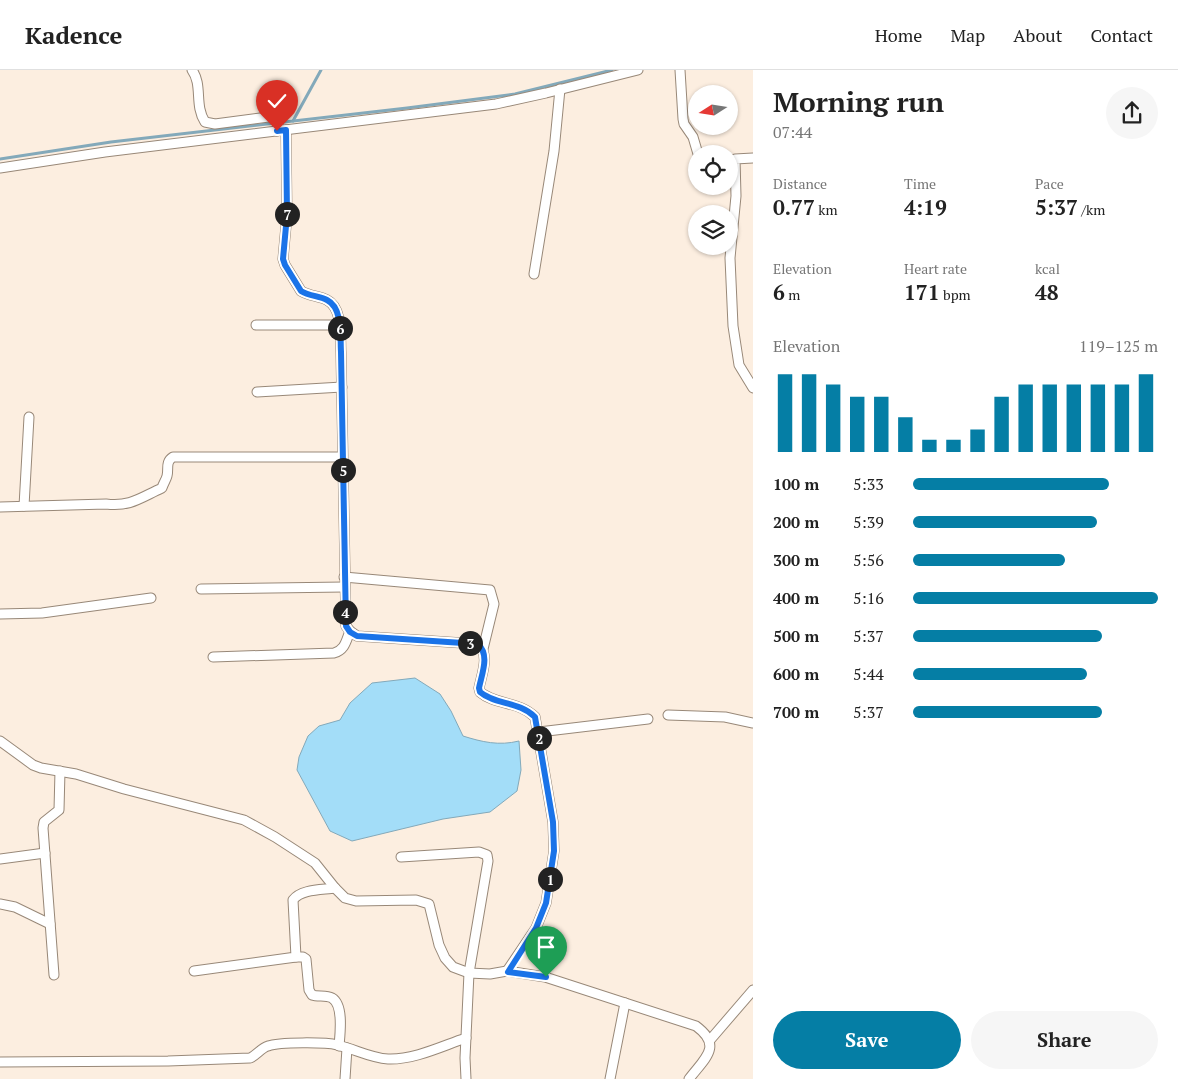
<!DOCTYPE html>
<html lang="en">
<head>
<meta charset="utf-8">
<style>
	body { margin:0; font-family:"PT Serif",serif; background:#f6f6f6; color:#222; height:100vh; display:flex; flex-direction:column; font-size:19px; white-space:nowrap }
	* { box-sizing:border-box; margin:0 }
	p { font-size:16px; color:#767676 }
	.icon { flex:none; width:28px; height:28px; fill:none; stroke:currentColor; stroke-width:2; stroke-linecap:round; stroke-linejoin:round }
	.map { position:relative; flex:1; overflow:hidden }
	.details { display:flex; flex-direction:column; background:#fff; width:425px }
	.details>* { flex:none }
	.needle { width:32px; rotate:258deg }
	.controls { position:absolute; left:688px; top:15px; display:grid; gap:10px }
	.controls a { display:grid; place-items:center; width:50px; height:50px; border-radius:50%; background:#fff; box-shadow:0 1px 4px #0004; font-size:25px }
	.pin { position:absolute; display:grid; place-items:center; width:42px; height:42px; color:#fff; margin:-51px -21px; border-radius:50% 50% 50% 0; rotate:-45deg; box-shadow:0 0 5px #0007 }
	.pin .icon { rotate:45deg }
	.km { position:absolute; width:25px; height:25px; margin:-12px; border-radius:50%; background:#222; color:#fff; font-size:14px; line-height:25px; text-align:center }
	.round { display:grid; place-items:center; flex:none; width:52px; height:52px; border-radius:26px; background:#f6f6f6 }
	.headline { display:flex; align-items:center; justify-content:space-between; height:85px; padding:0 20px }
	h1 { font-size:28px; font-weight:700; line-height:38px }
	.figures { display:grid; grid-template-columns:repeat(3,1fr); gap:8px; height:85px; padding:5px 20px }
	.figures div { display:grid; align-content:center }
	.figures b { font-size:21px; font-weight:700 }
	.figures small { font-size:14px; font-weight:400 }
	.figures p { font-size:14px }
	.chart { height:140px; padding:10px 20px }
	.chart p { display:flex; justify-content:space-between }
	.chart svg { width:100%; height:90px; margin-top:5px; stroke:#057ea5; stroke-width:6 }
	.cta { display:flex; gap:10px; margin-top:auto; padding:10px 20px }
	.cta a { flex:1; height:58px; border-radius:30px; background:#057ea5; color:#fff; font-size:20px; font-weight:700; line-height:58px; text-align:center }
	.cta a+a { background:#f6f6f6; color:#222 }
	ul { padding:0 20px; list-style:none; font-size:16px }
	li { display:grid; grid-template-columns:80px 60px 1fr; align-items:center; height:38px }
	li i { height:12px; border-radius:6px; background:#057ea5 }
	header { display:flex; align-items:center; gap:30px; box-sizing:border-box; height:70px; padding:0 25px; background:#fff; border-bottom:1px solid #e0e0e0 }
	header strong { font-size:24px }
	nav { display:flex; gap:28px; margin-inline-start:auto; font-size:18px }
	main { display:flex; flex:1; min-height:0 }
	.map>svg:first-child { display:block }
	.water { fill:#a3ddf8; stroke:#83a9ba }
	.lines { fill:none; stroke-linecap:round; stroke-linejoin:round }
	.stream { stroke:#83a9ba; stroke-width:3 }
	.street-casing { stroke:#988878; stroke-width:11 }
	.street { stroke:#fff; stroke-width:9 }
	.route-casing { stroke:#fff; stroke-width:10 }
	.route { stroke:#1a73e8; stroke-width:6 }
</style>
</head>
<body>
<header>
<strong>Kadence</strong>
<nav><a>Home</a><a>Map</a><a>About</a><a>Contact</a></nav>
</header>
<main>
<div class="map">
<svg width="753" height="1009" viewBox="0 0 753 1009">
	<rect width="100%" height="100%" fill="#fceee0"/>
	<path class="water" d="M415 608 440 624 451 641 463 666C482 672 499 676 519 671L521 700 517 721 490 742 443 749 352 771 330 761 297 700 299 687 308 666 319 656 340 650 350 633 372 613Z"/>
	<g class="lines">
		<g class="stream">
			<polyline points="293,51 321,0"/>
			<polyline points="0,89 111,72 407,38 515,24 612,0"/>
		</g>
		<g class="street-casing">
			<g id="street">
				<path d="M192 0C203 15 194 35 205 52L215 54 276 46 279 48 277 61"/>
				<polyline points="680,0 683,49 684,54 693,67 698,84"/>
				<path d="M286 60 287 145 283 189 285 195 301 221C309 226 319 226 327 230 343 238 340 266 341 282L346 556 350 561 357 566 478 574C490 585 482 603 479 618L480 622C495 635 519 631 535 647L553 752 554 781 546 833 536 858 507 901"/>
				<polyline points="753,88 735,89 736,126 730,188 733,256 739,295 753,318"/>
				<polyline points="0,98 105,82 496,34 546,23 638,0"/>
				<polyline points="534,204 554,81 560,19"/>
				<polyline points="256,255 339,255"/>
				<polyline points="257,322 342,317"/>
				<polyline points="24,436 29,347"/>
				<path d="M0 437 106 434C130 437 140 428 162 418 163 414 166 410 167 406 169 399 165 392 173 387H342"/>
				<polyline points="344,507 490,520 494,534 483,579"/>
				<polyline points="201,519 344,517"/>
				<polyline points="0,544 42,543 151,528"/>
				<path d="M213 587 334 583C345 580 346 571 350 561"/>
				<polyline points="668,645 725,647 753,653"/>
				<polyline points="539,662 648,649"/>
				<path d="M0 671 33 695 41 698 76 704 124 719 244 750 275 767 315 793 335 818 345 828 356 831 416 830 429 834 439 875 445 888 453 897 469 903 490 904 507 901 545 907 696 956C723 976 705 988 689 1009"/>
				<polyline points="401,787 479,782 487,785 488,791 469,903 465,988 466,1009"/>
				<polyline points="0,789 45,783"/>
				<polyline points="0,834 15,837 50,854"/>
				<path d="M296 887H303L306 889 309 920 312 925C318 927 326 925 332 928 344 935 340 964 339 976"/>
				<path d="M194 901 296 887 293 830C301 819 322 820 335 818"/>
				<polyline points="54,905 43,758 44,752 59,740 60,701"/>
				<polyline points="710,970 753,920"/>
				<path d="M0 992 168 991 250 988C257 985 261 978 268 976 279 972 326 972 337 975 355 979 370 988 388 989 414 990 442 976 466 968"/>
				<polyline points="345,1009 347,978"/>
				<polyline points="610,1009 625,933"/>
			</g>
		</g>
		<use href="#street" class="street"/>
	</g>
	<g class="lines">
		<g class="route-casing">
			<path id="route" d="M277 61 286 60 287 145 283 189 285 195 301 221C309 226 319 226 327 230 343 238 340 266 341 282L346 556 350 562 357 566 478 574C490 585 482 603 479 618L480 622C495 635 519 631 535 647L553 752 554 781 546 833 536 858 508 902 546 907"/>
		</g>
		<use href="#route" class="route"/>
	</g>
</svg>
<div class="controls">
<a><svg class="needle" viewBox="-14 -14 28 28"><path d="M0-13l5 13h-10z" fill="#e53935"/><path d="M0 13l5-13h-10z" fill="#767676"/></svg></a>
<a><svg class="icon" aria-label="locate" viewBox="0 0 24 24"><circle cx="12" cy="12" r="6"/><path d="M12 2v4M12 18v4M2 12h4M18 12h4"/></svg></a>
<a><svg class="icon" aria-label="layers" viewBox="0 0 24 24"><path d="M12 4l9 5-9 5-9-5zM3 14l9 5 9-5"/></svg></a>
</div>
<div class="pin" style="left:546px;top:907px;background:#1e9e55"><svg class="icon" aria-label="arrive" viewBox="0 0 24 24"><path d="M6 21V4h12l-3 4 3 4H6"/></svg></div>
<div class="pin" style="left:277px;top:61px;background:#d93025"><svg class="icon" aria-label="check" viewBox="0 0 24 24"><path d="M5 12l5 5 9-10"/></svg></div>
<b class="km" style="left:550px;top:809px">1</b>
<b class="km" style="left:539px;top:668px">2</b>
<b class="km" style="left:470px;top:573px">3</b>
<b class="km" style="left:345px;top:542px">4</b>
<b class="km" style="left:343px;top:400px">5</b>
<b class="km" style="left:340px;top:258px">6</b>
<b class="km" style="left:287px;top:144px">7</b>
</div>
<section class="details">
<div class="headline"><div><h1>Morning run</h1><p>07:44</p></div><a class="round"><svg class="icon" aria-label="share" viewBox="0 0 24 24"><path d="M12 15V3M7 8l5-5 5 5M5 13v7h14v-7"/></svg></a></div>
<div class="figures">
<div><p>Distance</p><b>0.77<small> km</small></b></div>
<div><p>Time</p><b>4:19</b></div>
<div><p>Pace</p><b>5:37<small> /km</small></b></div>
</div>
<div class="figures">
<div><p>Elevation</p><b>6<small> m</small></b></div>
<div><p>Heart rate</p><b>171<small> bpm</small></b></div>
<div><p>kcal</p><b>48</b></div>
</div>
<div class="chart"><p><span>Elevation</span>119–125 m</p>
<svg viewBox="0 0 160 44" preserveAspectRatio="none"><path d="M5 44V6M15 44V6M25 44V11M35 44V17M45 44V17M55 44V27M65 44V38M75 44V38M85 44V33M95 44V17M105 44V11M115 44V11M125 44V11M135 44V11M145 44V11M155 44V6"/></svg>
</div>
<ul>
<li><b>100 m</b>5:33<i style="width:80%"></i></li>
<li><b>200 m</b>5:39<i style="width:75%"></i></li>
<li><b>300 m</b>5:56<i style="width:62%"></i></li>
<li><b>400 m</b>5:16<i style="width:100%"></i></li>
<li><b>500 m</b>5:37<i style="width:77%"></i></li>
<li><b>600 m</b>5:44<i style="width:71%"></i></li>
<li><b>700 m</b>5:37<i style="width:77%"></i></li>
</ul>
<div class="cta"><a>Save</a><a>Share</a></div>
</section>
</main>
</body>
</html>
